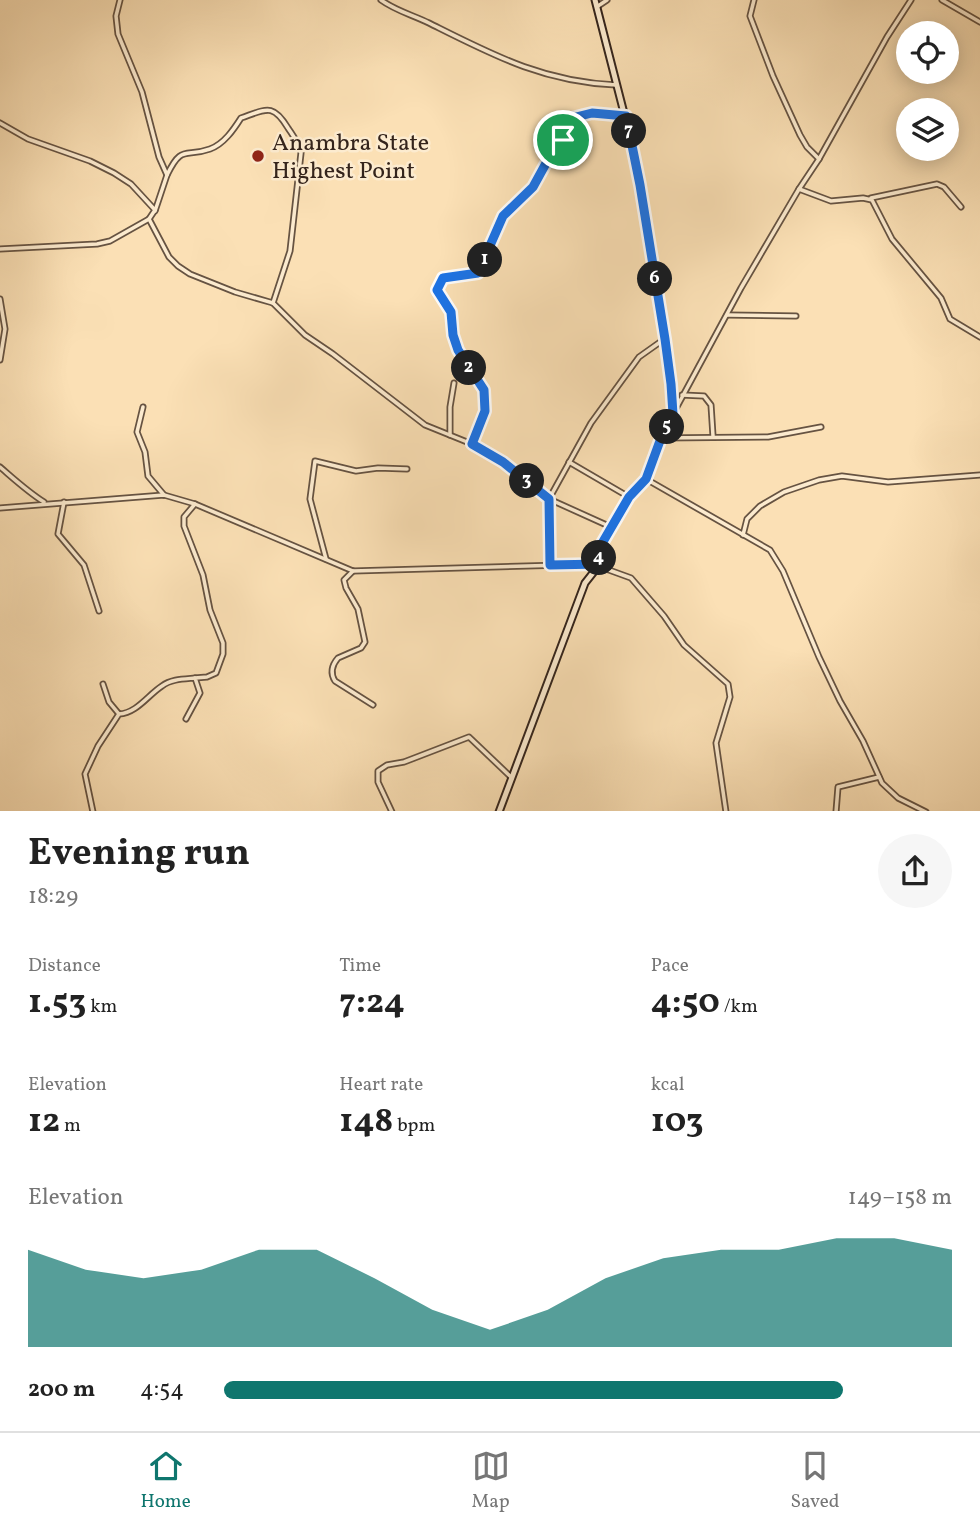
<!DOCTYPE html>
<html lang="en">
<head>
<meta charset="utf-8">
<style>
	body { margin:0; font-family:Vollkorn,serif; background:#f6f6f6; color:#222; height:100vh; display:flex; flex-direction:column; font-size:26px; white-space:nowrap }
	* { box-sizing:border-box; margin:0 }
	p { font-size:23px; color:#767676 }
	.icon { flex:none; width:38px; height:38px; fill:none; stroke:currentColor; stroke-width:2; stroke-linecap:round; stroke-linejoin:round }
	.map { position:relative; height:811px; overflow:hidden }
	.side { display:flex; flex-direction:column; background:#fff; flex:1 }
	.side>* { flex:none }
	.fabs { position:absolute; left:896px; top:21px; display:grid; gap:14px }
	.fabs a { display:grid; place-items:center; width:63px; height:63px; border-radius:50%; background:#fff; box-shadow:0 4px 18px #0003; font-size:35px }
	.pin { position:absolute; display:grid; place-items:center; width:60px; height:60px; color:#fff; margin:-30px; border:4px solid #fff; border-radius:50%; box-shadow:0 2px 7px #0007 }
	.km { position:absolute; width:35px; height:35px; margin:-18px; border-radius:50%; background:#222; color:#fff; font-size:19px; line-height:35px; text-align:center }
	.round { display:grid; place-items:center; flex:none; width:74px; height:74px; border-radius:37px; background:#f6f6f6 }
	.head { display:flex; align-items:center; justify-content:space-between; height:119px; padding:0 28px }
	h1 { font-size:38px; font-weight:700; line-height:52px }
	.stats { display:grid; grid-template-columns:repeat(3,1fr); gap:10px; height:119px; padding:7px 28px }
	.stats div { display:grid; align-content:center }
	.stats b { font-size:35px; font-weight:700 }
	.stats small { font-size:19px; font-weight:400 }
	.stats p { font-size:19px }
	.chart { height:196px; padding:14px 28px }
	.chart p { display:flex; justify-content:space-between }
	.chart svg { width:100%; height:126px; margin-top:7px; fill:#0f766e; opacity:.7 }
	ul { padding:0 28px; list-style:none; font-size:23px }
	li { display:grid; grid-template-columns:112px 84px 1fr; align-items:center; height:52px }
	li i { height:18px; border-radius:9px; background:#0f766e }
	.dock { display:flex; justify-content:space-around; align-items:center; height:98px; border-top:2px solid #e0e0e0; background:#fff; font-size:19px; color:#767676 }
	.dock a { display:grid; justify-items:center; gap:4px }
	.dock .current { color:#0f766e }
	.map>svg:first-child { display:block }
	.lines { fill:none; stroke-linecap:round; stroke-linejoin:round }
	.street-casing { stroke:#665342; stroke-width:7 }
	.secondary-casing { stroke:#34241c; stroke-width:9 }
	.street { stroke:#fcebcf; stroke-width:3.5 }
	.secondary { stroke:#fcebcf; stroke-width:5 }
	.route-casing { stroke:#fff; stroke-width:14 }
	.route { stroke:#1a73e8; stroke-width:9 }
	.poi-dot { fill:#8f2418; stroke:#fcebcf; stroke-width:2.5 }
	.labels { text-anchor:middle; stroke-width:5; stroke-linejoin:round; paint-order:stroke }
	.poi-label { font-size:24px; fill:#34241c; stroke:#fcebcf; text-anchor:start }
</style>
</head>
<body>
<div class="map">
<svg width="980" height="812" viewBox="0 0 980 812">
	<rect width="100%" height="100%" fill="#fbe0b5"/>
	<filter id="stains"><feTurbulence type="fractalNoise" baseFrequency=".00286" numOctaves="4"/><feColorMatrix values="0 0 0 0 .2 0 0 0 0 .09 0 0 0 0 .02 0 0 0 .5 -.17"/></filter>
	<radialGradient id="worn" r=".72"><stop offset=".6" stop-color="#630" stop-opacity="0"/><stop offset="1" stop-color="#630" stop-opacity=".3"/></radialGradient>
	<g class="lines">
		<g class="street-casing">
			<g id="street">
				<polyline points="120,0 116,16 118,34 142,92 159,157 167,175 155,211"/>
				<path d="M381 0C396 11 413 15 429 23 493 55 543 82 616 85"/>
				<polyline points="754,0 750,16 773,76 800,135 807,147 819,159"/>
				<polyline points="942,0 980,22"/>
				<polyline points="598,6 607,0"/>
				<polyline points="0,123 28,139 90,161 114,173 131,184 155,210 149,219 169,257 178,266 190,274 235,292 273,303 305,335 333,354 425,425 472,444 503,462 549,499 611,527"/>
				<path d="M167 175C182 144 185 158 210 149 224 144 234 129 241 118 267 109 273 103 288 128 294 137 299 143 301 153L290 251 273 303"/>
				<polyline points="799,189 831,201 863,198 872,200 892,239 941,298 950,319 980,337"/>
				<polyline points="871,198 937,184 944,187 961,207"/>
				<polyline points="0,249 97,244 110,241 149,219"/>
				<polyline points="0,299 5,329 0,360"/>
				<polyline points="727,315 796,316"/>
				<polyline points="682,395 704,396 711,405 713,436"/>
				<polyline points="143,407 137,432 145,452 148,476 164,495"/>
				<polyline points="673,414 741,288 799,189 819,159 887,37 911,0"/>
				<polyline points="450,435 450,407 454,383"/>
				<polyline points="661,438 768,437 821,427"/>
				<path d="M472 444 485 411 484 390 458 350 453 335 451 312 437 290C442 269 462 279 478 273L503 216 533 187 549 156C571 150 561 137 564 120L592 113 624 116"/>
				<polyline points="569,462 629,497"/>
				<path d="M0 467C14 479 28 492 44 502"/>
				<polyline points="646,479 770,550 783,571 819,657 840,701 863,741 882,783 898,798 926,812"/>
				<polyline points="64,502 58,534 84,565 99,611"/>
				<polyline points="0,508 164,495 195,504 353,571 600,564 609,570 631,578 664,616 684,645 728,684 730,697 716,743 726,812"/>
				<polyline points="743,535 747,519 760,506 784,492 819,480 842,476 888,482 980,475"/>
				<polyline points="326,559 310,499 315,461 356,471 378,468 407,469"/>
				<polyline points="550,565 549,499 591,423 639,357 663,340"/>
				<path d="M353 571 344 580 346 588 358 609 365 642 361 648 338 658C332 665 330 673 335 681L373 705"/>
				<polyline points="103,684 109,702 119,714"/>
				<polyline points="186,719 200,693 195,678 207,677 216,673 223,654 223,643 210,610 203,575 184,526 184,517 195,504"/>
				<path d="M93 812 85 774 98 746 119 714C137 713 148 695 162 686 171 679 184 679 195 678"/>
				<polyline points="392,812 378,782 378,771 387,765 404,762 469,737 512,778"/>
				<polyline points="836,812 838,787 879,777"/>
			</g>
		</g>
		<g class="secondary-casing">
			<polyline id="secondary" points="499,812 585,583 600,564 597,552 629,497 646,479 661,438 673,414 671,384 635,156 595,0"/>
		</g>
		<use href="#street" class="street"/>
		<use href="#secondary" class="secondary"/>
	</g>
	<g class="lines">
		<g class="route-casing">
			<path id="route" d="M592 113 626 116 640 185 665 339 671 384 673 414 661 438 646 479 629 497 597 552 600 564 550 565 549 499 503 462 472 444 485 411 484 390 458 350 453 335 451 312 437 290 443 278 478 273 503 216 533 187 550 156C571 150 561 137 564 120Z"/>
		</g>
		<use href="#route" class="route"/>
	</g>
	<circle class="poi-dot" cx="258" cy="156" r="7"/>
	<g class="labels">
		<g class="poi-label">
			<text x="272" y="150">Anambra State<tspan x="272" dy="28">Highest Point</tspan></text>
		</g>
	</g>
	<rect width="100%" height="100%" filter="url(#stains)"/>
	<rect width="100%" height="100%" fill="url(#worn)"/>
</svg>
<div class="fabs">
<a><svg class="icon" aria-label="locate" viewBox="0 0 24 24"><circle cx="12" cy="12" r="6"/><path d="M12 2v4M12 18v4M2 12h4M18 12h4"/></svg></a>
<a><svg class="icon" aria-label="layers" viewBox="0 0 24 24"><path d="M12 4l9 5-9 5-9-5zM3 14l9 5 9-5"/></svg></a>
</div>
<div class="pin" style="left:563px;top:140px;background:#1e9e55"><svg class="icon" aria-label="arrive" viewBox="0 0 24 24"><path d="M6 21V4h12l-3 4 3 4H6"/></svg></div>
<b class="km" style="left:485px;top:260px">1</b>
<b class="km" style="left:469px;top:368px">2</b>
<b class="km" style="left:527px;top:481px">3</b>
<b class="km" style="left:599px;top:558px">4</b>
<b class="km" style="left:667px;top:427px">5</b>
<b class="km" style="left:655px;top:279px">6</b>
<b class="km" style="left:629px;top:131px">7</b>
</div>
<section class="side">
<div class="head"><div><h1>Evening run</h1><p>18:29</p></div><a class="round"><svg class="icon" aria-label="share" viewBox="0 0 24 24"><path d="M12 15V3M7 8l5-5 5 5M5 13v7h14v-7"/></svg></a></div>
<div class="stats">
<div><p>Distance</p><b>1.53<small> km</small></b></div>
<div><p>Time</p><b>7:24</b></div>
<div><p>Pace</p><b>4:50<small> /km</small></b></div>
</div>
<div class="stats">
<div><p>Elevation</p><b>12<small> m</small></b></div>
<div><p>Heart rate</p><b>148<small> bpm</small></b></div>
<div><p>kcal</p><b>103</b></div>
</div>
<div class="chart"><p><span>Elevation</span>149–158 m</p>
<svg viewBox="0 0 160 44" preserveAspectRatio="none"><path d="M0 44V10L10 17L20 20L30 17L40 10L50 10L60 20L70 31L80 38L90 31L100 20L110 13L120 10L130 10L140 6L150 6L160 10V44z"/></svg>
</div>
<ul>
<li><b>200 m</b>4:54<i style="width:85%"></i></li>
</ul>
</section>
<nav class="dock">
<a class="current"><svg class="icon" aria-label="home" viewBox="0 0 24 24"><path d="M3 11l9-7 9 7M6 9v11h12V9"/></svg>Home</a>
<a><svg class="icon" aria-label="map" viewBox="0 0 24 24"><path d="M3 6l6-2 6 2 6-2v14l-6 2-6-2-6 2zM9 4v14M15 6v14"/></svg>Map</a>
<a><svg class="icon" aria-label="saved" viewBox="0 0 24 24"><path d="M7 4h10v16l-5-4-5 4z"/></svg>Saved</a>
</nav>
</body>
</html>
